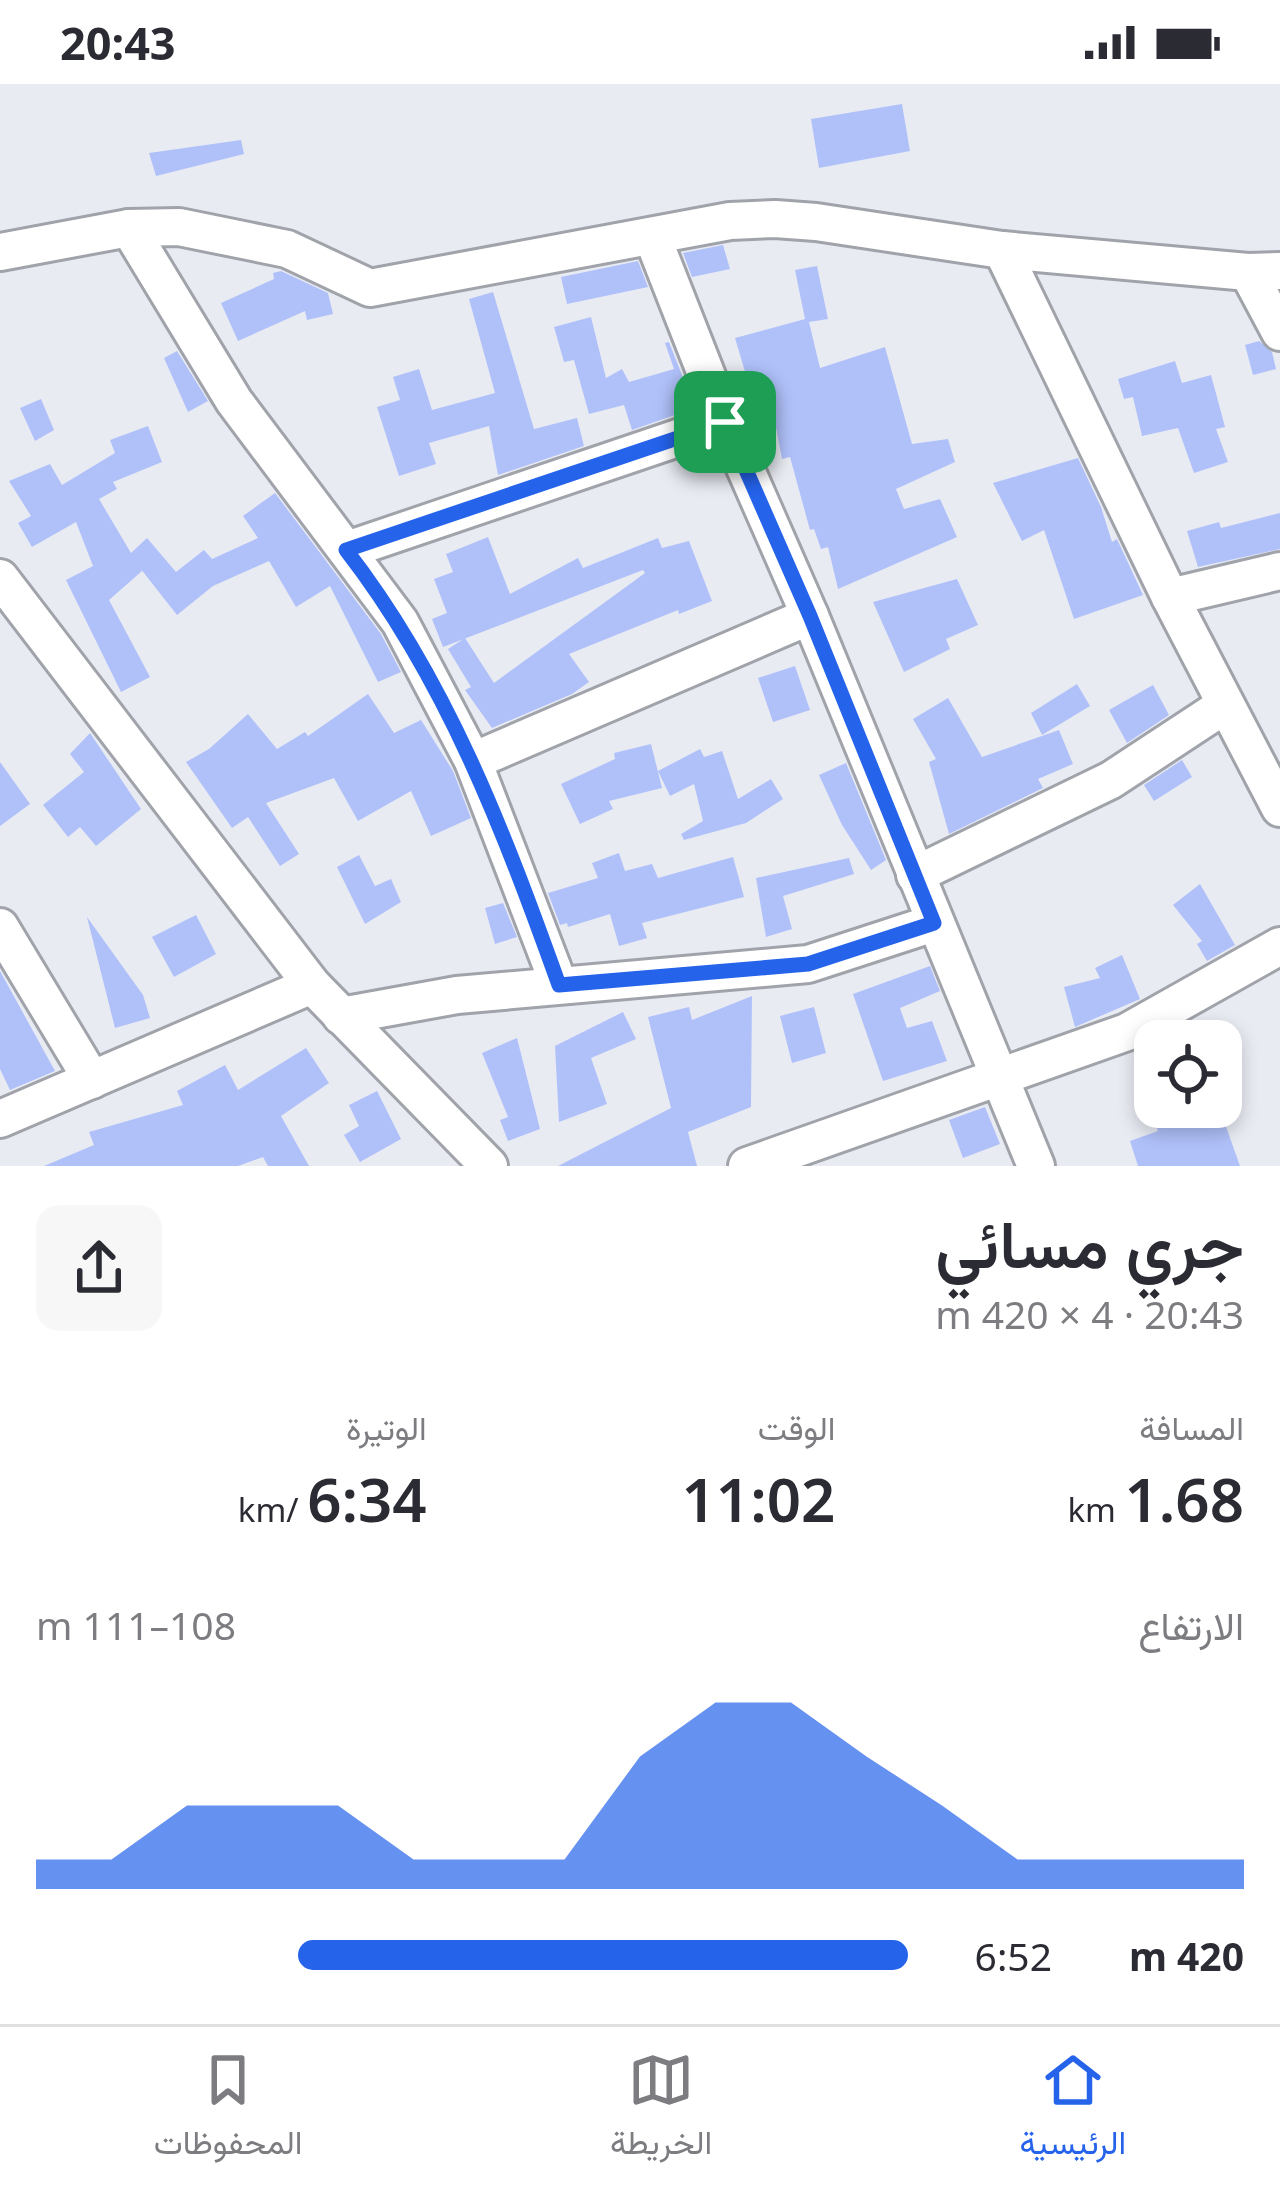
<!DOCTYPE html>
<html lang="ar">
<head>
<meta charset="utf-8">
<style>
	body { margin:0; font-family:"Noto Sans",Vazirmatn,sans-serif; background:#f7f7f7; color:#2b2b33; direction:rtl; height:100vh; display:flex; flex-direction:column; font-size:45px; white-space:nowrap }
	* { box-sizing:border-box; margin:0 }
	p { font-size:39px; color:#7c7c81 }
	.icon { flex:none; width:66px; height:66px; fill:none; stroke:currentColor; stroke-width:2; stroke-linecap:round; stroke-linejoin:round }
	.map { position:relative; height:1082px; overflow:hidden; direction:ltr }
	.drawer { display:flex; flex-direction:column; background:#fff; flex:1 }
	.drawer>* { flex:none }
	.controls { position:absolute; left:1134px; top:936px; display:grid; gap:24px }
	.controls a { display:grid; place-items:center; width:108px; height:108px; border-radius:24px; background:#fff; box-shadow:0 6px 18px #0003; font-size:60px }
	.pin { position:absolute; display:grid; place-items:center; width:102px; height:102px; color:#fff; margin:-51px; border-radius:24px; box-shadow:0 6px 18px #0006 }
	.round { display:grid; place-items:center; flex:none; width:126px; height:126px; border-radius:24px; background:#f7f7f7 }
	.summary { display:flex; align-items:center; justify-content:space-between; height:204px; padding:0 36px }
	h1 { font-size:66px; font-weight:600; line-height:90px }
	.metrics { display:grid; grid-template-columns:repeat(3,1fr); gap:18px; height:204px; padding:12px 36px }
	.metrics div { display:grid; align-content:center }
	.metrics b { font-size:60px; font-weight:600 }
	.metrics small { font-size:33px; font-weight:400 }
	.metrics p { font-size:33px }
	.chart { height:336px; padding:24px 36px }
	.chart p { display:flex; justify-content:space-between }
	.chart svg { width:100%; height:216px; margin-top:12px; fill:#2563eb; opacity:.7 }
	ul { padding:0 36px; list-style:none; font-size:39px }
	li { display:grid; grid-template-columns:192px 144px 1fr; align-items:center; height:90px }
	li i { height:30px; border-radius:15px; background:#2563eb }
	.status { display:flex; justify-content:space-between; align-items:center; height:84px; padding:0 60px; background:#fff; direction:ltr }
	.status svg { height:33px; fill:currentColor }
	.menu { display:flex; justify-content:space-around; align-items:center; height:168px; border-top:3px solid #e1e1e2; background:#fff; font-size:33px; color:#7c7c81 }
	.menu a { display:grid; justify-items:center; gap:6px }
	.menu .selected { color:#2563eb }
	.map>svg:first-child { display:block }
	.building { fill:#b0c1fa }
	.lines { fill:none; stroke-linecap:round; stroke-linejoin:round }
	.street-casing { stroke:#a1a3aa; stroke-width:42 }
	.street { stroke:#fff; stroke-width:36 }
	.route-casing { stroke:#fff; stroke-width:24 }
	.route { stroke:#2563eb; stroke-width:15 }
</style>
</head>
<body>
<div class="status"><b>20:43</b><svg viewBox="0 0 49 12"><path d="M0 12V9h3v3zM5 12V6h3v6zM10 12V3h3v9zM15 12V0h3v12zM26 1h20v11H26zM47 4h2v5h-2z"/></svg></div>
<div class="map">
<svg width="1280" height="1082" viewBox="0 0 1280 1082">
	<rect width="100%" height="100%" fill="#e9ebf3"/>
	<g class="building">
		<polygon points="902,20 910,67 819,84 811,35"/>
		<polygon points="241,56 244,70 156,92 149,69"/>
		<polygon points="723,161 730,185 692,193 683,169"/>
		<polygon points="638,177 648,203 567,220 561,193"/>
		<polygon points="817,182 828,235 809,238 820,284 885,263 912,360 948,355 955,378 896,405 904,425 940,415 957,453 838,505 828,463 821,465 814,445 810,446 790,373 782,375 775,338 770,339 752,289 746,291 735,254 805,235 795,186"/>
		<polygon points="281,187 328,209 333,230 307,236 305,227 238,257 221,219 274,195 273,189"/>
		<polygon points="493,208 534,345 577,334 584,362 498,391 489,342 429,359 436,380 399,392 377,323 400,316 393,293 419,285 432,326 495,309 469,215"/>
		<polygon points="591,233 606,294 622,285 629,298 674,285 665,259 669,258 695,324 632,346 624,321 589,330 574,276 564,278 554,243"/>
		<polygon points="1259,257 1272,268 1276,285 1253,291 1245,261"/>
		<polygon points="177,267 208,317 188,328 164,274"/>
		<polygon points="1175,277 1182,299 1211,291 1225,343 1216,345 1228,378 1194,389 1178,344 1142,352 1133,313 1124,315 1118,295"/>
		<polygon points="41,315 54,346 35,357 20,324"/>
		<polygon points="148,342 162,378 113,398 117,405 99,415 131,469 147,454 176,488 204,466 212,475 258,454 243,432 275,409 381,550 401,588 378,598 330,502 296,523 269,477 213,502 177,531 140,484 142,487 109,516 150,593 121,608 66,496 93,482 76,438 32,463 18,439 31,432 9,397 50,380 62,401 115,369 110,356"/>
		<polygon points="1078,374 1101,423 1112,458 1117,455 1143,511 1074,535 1044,446 1022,457 993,399"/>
		<polygon points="1280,429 1280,465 1198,483 1187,447 1219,438 1221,444"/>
		<polygon points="488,453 510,510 578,474 583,484 658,454 662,464 689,457 712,517 679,530 678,526 569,570 589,598 572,610 492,644 465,606 471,603 448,565 465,554 494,599 645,489 643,486 443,563 432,535 447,529 434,495 453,488 446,470"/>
		<polygon points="957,495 978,541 946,555 950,565 904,588 873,518"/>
		<polygon points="795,582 810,626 773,638 758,594"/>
		<polygon points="1077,600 1090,622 1042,651 1031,629"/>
		<polygon points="1153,601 1169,631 1127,659 1109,626"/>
		<polygon points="368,610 394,649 421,636 453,687 471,734 431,752 411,707 358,737 334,694 266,719 299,770 280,782 248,733 232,744 186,678 209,665 248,630 277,665 305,648 308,652"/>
		<polygon points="948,614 982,673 1059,646 1073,680 1038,695 1043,704 949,750 929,678 936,675 913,635"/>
		<polygon points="90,649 141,725 96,762 80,743 68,753 43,721 84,688 70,670"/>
		<polygon points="651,660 662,704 609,717 613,725 580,740 561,700 615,675 614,669"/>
		<polygon points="700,665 704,673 722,667 738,715 771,695 783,715 746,739 684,756 681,750 703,737 694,700 670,712 658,687"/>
		<polygon points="1182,676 1192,693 1154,717 1144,701"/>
		<polygon points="0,678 30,720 0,742"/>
		<polygon points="846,679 886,776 871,786 842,741 819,691"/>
		<polygon points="619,769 625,787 652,780 658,794 733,773 744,813 642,839 647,854 619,862 610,830 568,843 567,839 560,841 548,809 598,794 592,779"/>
		<polygon points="359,771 375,802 391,795 401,818 365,840 337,783"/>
		<polygon points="849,774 854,790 783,812 792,845 766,853 756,794"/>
		<polygon points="1200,800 1235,861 1207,877 1197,860 1202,857 1173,821"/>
		<polygon points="503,819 517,853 495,860 485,824"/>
		<polygon points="196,831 216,870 174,893 152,853"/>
		<polygon points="87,833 143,911 150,934 115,944"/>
		<polygon points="1122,871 1140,915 1075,943 1064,903 1100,894 1095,884"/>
		<polygon points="930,882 940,907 900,924 907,944 932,937 947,977 883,997 853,910"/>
		<polygon points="0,887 55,987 10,1006 0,985"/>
		<polygon points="752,912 751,1023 688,1048 697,1082 558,1082 671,1024 648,933 689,923 692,936"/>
		<polygon points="814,923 826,969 792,979 780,932"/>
		<polygon points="623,928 636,955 591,974 607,1020 559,1038 555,962"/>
		<polygon points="517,954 540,1045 508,1057 500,1036 508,1033 482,969"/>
		<polygon points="1155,958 1155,1011 1154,1011 1137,968"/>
		<polygon points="306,964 329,999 281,1032 309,1082 268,1082 263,1073 238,1082 44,1082 94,1061 89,1048 183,1021 177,1007 225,981 238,1006"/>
		<polygon points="377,1007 401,1055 360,1078 344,1051 359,1042 349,1021"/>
		<polygon points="985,1023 1000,1060 963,1074 949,1036"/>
		<polygon points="1148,1023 1185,1023 1188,1030 1219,1023 1240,1082 1138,1082 1130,1057 1158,1047"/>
	</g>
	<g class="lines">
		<g class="street-casing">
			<g id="street">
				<polyline points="129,144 234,317 400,538 473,677 559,901"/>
				<polyline points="652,152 725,338 810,532 1036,1082"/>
				<polyline points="1002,166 1170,513 1280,724"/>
				<polyline points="0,168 129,144 179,143 287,165 370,204 730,137 775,135 816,138 1002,166 1248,188 1280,187"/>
				<polyline points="1248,188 1280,248"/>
				<polyline points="347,466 725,338"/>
				<polyline points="0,494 312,901 489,1082"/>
				<polyline points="1170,513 1280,487"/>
				<polyline points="473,677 810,532"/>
				<polyline points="915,791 1111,696 1225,621"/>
				<polyline points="0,843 92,996"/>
				<polyline points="341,932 457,911 808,880 934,839"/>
				<polyline points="0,1035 312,901"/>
				<polyline points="747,1082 1127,948 1280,862"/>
			</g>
		</g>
		<use href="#street" class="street"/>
	</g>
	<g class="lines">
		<g class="route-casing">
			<path id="route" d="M725 338 810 532 934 839 808 880 559 901C504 748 447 596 346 466Z"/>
		</g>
		<use href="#route" class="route"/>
	</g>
</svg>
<div class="controls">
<a><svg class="icon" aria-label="locate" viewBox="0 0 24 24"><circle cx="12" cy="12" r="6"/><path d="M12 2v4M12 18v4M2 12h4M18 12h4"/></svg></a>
</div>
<div class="pin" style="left:725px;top:338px;background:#1e9e55"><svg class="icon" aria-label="arrive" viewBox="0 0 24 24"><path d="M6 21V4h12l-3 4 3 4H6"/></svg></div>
</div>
<section class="drawer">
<div class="summary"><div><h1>جري مسائي</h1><p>20:43 · 4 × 420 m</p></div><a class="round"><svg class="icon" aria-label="share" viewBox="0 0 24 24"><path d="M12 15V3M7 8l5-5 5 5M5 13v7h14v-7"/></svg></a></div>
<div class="metrics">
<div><p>المسافة</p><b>1.68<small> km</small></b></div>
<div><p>الوقت</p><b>11:02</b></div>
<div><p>الوتيرة</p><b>6:34<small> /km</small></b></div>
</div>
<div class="chart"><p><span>الارتفاع</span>108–111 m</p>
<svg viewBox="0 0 160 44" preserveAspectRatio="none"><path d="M0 44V38L10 38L20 27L30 27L40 27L50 38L60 38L70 38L80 17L90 6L100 6L110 17L120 27L130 38L140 38L150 38L160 38V44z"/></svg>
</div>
<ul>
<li><b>420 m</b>6:52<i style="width:70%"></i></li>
</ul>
</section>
<nav class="menu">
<a class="selected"><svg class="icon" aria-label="home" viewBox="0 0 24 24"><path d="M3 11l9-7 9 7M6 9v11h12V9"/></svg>الرئيسية</a>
<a><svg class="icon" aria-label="map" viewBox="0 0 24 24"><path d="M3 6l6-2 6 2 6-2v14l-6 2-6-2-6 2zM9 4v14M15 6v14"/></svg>الخريطة</a>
<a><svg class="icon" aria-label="saved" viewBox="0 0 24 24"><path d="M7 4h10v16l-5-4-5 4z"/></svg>المحفوظات</a>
</nav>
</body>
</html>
